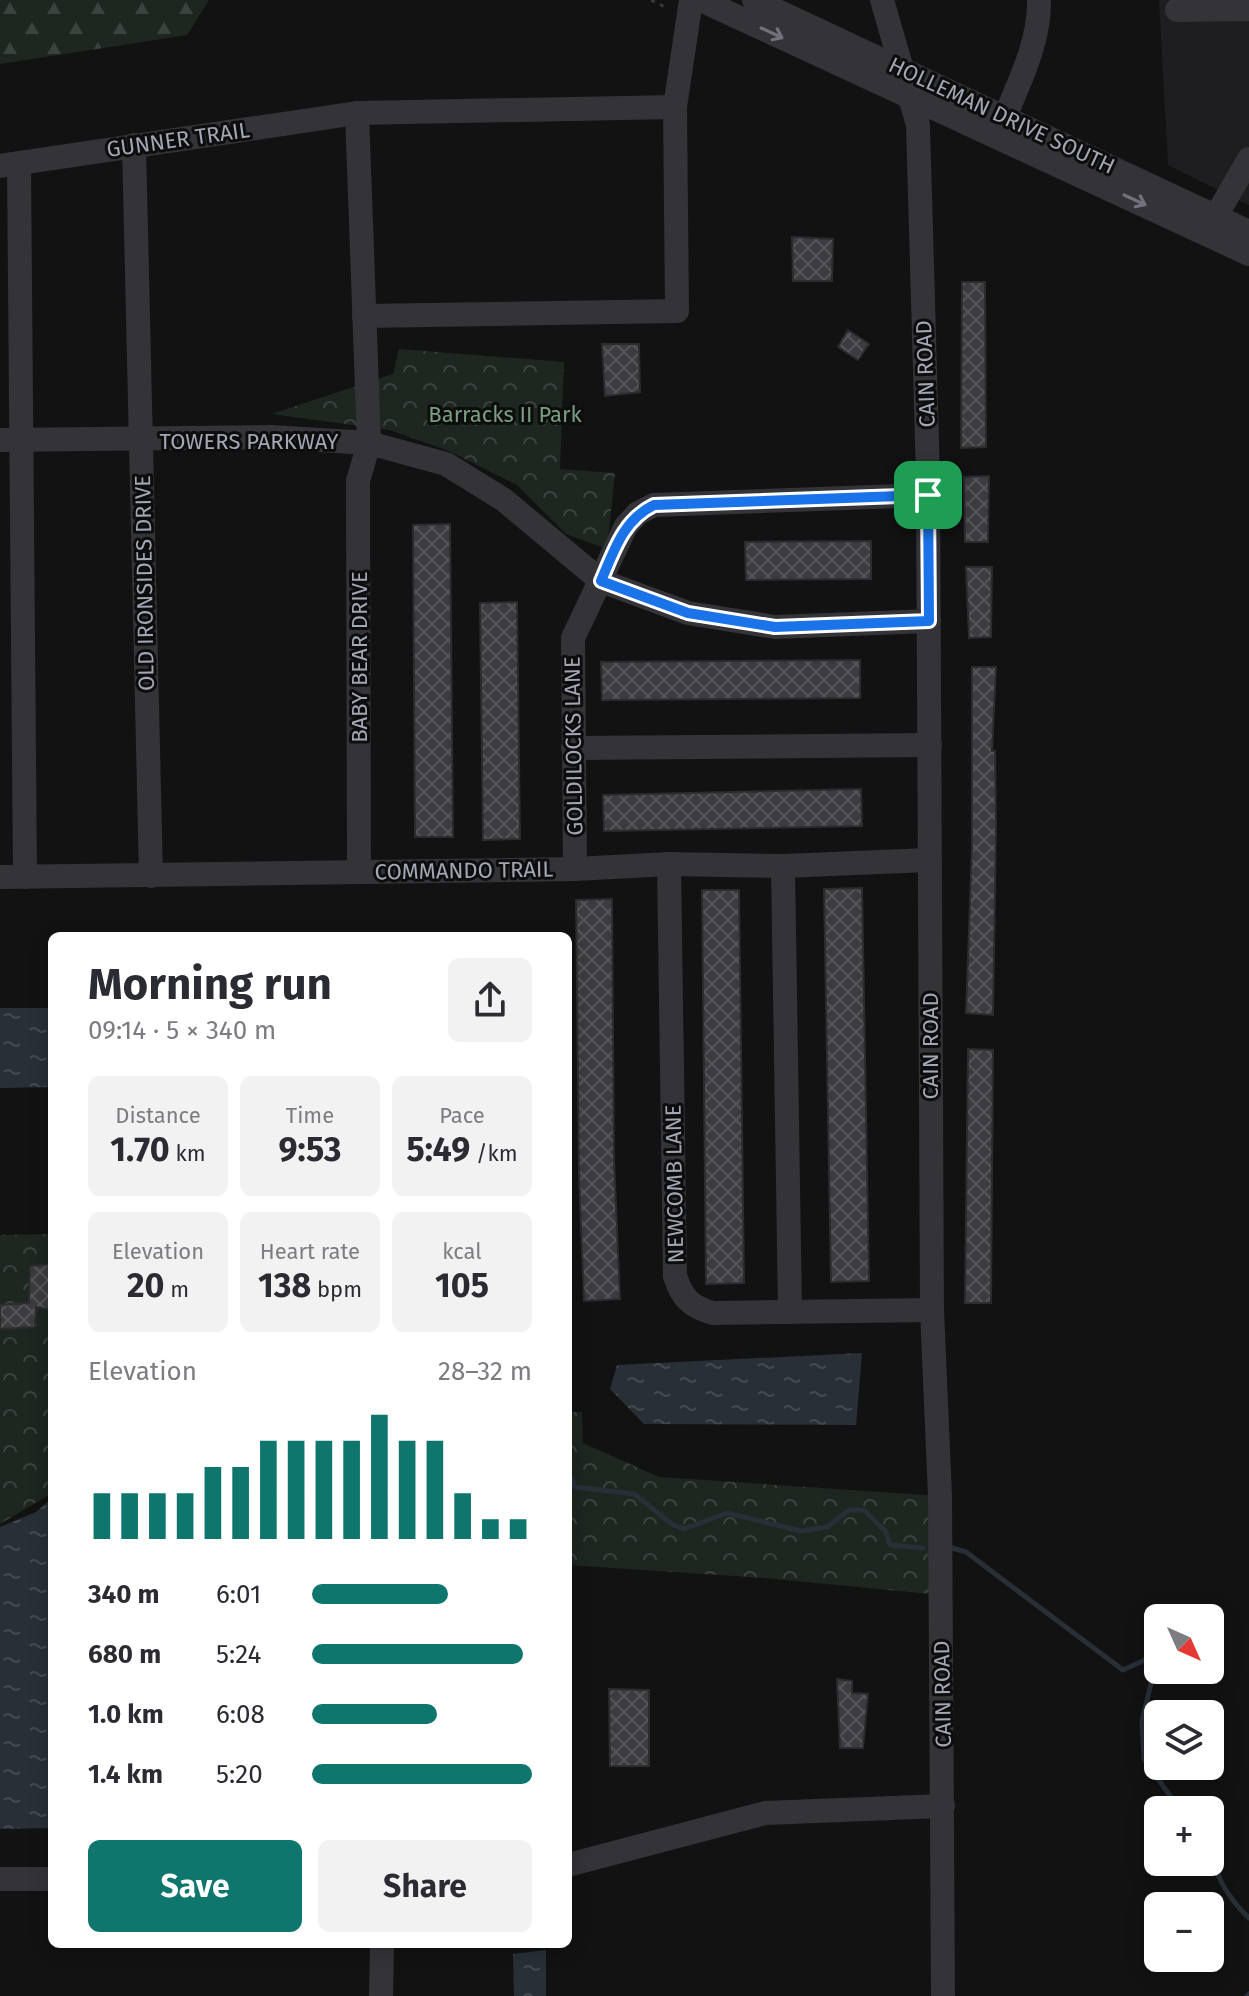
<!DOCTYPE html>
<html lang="en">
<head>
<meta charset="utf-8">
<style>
	body { margin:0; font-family:"Fira Sans",sans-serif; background:#f2f2f3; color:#2b2b33; height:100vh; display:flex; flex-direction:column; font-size:30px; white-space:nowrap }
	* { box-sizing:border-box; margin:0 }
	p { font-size:26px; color:#7c7c81 }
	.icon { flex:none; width:44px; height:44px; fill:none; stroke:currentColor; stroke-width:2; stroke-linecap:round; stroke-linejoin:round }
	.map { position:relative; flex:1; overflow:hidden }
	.panel { position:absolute; left:48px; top:932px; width:524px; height:1016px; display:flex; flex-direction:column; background:#fff; border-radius:12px; box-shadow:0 4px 20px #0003 }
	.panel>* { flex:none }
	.needle { width:52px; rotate:135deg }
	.controls { position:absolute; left:1144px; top:1604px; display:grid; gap:16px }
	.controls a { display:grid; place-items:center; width:80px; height:80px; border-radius:12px; background:#fff; box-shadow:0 4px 20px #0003; font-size:40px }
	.pin { position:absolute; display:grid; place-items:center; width:68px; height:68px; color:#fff; margin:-34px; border-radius:16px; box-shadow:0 4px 12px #0006 }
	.round { display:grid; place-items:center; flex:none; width:84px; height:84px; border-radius:12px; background:#f2f2f3 }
	.summary { display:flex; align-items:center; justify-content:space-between; height:136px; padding:0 40px }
	h1 { font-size:44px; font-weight:700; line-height:60px }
	.metrics { display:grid; grid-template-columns:repeat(3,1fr); gap:12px; height:136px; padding:8px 40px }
	.metrics div { display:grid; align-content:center; border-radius:12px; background:#f2f2f3; text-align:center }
	.metrics b { font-size:34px; font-weight:700 }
	.metrics small { font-size:22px; font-weight:400 }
	.metrics p { font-size:22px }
	.chart { height:224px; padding:16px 40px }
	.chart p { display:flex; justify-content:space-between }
	.chart svg { width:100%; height:144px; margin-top:8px; stroke:#0f766e; stroke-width:6 }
	.primary-button { display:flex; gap:16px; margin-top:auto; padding:16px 40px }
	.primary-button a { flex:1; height:92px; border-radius:12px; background:#0f766e; color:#fff; font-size:32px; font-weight:700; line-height:92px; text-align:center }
	.primary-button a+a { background:#f2f2f3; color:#2b2b33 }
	ul { padding:0 40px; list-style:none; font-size:26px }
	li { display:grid; grid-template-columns:128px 96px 1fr; align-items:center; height:60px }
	li i { height:20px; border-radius:10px; background:#0f766e }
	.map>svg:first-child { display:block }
	.built { fill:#1e1e20 }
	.forest { fill:url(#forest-firs) }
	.park { fill:url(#park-crowns) }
	.water { fill:url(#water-ripples) }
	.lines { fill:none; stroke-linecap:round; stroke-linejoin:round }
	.stream { stroke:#282f37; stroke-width:5 }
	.building { fill:url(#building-cross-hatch); stroke:#2c2c2f; stroke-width:2 }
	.path { stroke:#393a3f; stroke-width:3; stroke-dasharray:4 6; stroke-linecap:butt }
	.minor { stroke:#333338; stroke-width:24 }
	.oneway { stroke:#71727c }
	.route-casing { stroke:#fff; stroke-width:16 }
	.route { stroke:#1a73e8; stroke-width:10 }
	.labels { text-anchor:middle; stroke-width:6; stroke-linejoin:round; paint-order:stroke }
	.street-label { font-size:22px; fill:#a3a6b4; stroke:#0d0d0e }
	.park-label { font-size:22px; fill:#7a9f80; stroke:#0d0d0e }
</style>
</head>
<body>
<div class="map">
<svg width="1249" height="1996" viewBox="0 0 1249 1996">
	<defs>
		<pattern id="forest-firs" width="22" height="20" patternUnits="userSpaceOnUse" patternTransform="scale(2)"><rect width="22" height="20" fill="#1e2620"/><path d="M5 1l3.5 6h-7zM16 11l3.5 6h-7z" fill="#3c423e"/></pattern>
		<pattern id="park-crowns" width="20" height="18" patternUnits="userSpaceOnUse" patternTransform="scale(2)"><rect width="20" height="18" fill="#1e2620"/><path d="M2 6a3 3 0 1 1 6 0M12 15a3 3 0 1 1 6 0" fill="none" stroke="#3c423e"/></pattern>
		<pattern id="water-ripples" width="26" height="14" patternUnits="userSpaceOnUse" patternTransform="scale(2)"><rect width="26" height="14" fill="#282f37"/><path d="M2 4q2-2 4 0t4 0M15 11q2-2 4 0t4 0" fill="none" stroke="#444a52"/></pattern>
		<pattern id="building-cross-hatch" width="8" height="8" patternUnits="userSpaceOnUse" patternTransform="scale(2)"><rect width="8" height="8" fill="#3c3c40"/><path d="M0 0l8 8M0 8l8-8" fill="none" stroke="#555559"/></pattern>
	</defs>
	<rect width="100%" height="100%" fill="#121213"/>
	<polygon class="built" points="1159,0 1249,0 1249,205 1168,165"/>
	<polygon class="forest" points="0,0 209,0 187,35 0,64"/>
	<g class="park">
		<polygon points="399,349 564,362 560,469 615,473 607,549 566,534 517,485 449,451 390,430 272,414 393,374"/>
		<polygon points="52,1234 52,1493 0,1524 0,1235"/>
		<polygon points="568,1412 582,1412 583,1443 659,1477 940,1496 941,1595 764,1578 568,1565"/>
	</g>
	<g class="water">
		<polygon points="0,1008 52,1008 52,1087 0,1088"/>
		<polygon points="862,1353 856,1425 644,1424 610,1389 617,1365"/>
		<polygon points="52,1498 52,1828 0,1829 0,1527 36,1512"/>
		<polygon points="546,1950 546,1996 514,1996 513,1954"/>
	</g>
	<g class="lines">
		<g class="stream">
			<polyline points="568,1472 575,1487 634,1494 673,1525 684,1529 727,1513 801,1531 827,1527 849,1510 864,1510 886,1532 890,1545 923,1548"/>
			<polyline points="952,1548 966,1552 1123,1670 1149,1658 1156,1663 1142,1721 1144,1759 1180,1810"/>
			<path d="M1210 1850C1217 1857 1214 1860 1216 1868 1220 1885 1236 1906 1249 1918"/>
			<polyline points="1247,1996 1249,1994"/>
		</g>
	</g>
	<g class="building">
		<polygon points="792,237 833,239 832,281 793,281"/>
		<polygon points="962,282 985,282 986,447 961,448"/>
		<polygon points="848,330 869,344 858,360 838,347"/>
		<polygon points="602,344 639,344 640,392 605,396"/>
		<polygon points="989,476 988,542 965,542 964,477"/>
		<polygon points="450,524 453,837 415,837 413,525"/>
		<polygon points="871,541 871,579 746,580 745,542"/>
		<polygon points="966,567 992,567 991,637 969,638"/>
		<polygon points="517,602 520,839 483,840 480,603"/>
		<polygon points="860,660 860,698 602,700 601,662"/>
		<polygon points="972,667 996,667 992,751 995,751 996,827 993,1015 966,1013 972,846"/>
		<polygon points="861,789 862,826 604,831 603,795"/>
		<polygon points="862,888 869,1281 831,1282 824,889"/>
		<polygon points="702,890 739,890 744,1283 706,1284"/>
		<polygon points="612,899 614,1160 620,1299 584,1301 579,1176 576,900"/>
		<polygon points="968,1049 993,1050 991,1303 965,1303"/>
		<polygon points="52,1264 52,1310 36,1307 35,1327 0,1329 0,1305 29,1303 30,1266"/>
		<polygon points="837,1679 852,1681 852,1693 868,1694 863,1748 840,1748"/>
		<polygon points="609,1689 649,1690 649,1766 610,1766"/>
	</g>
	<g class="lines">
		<polyline class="path" points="651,0 669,9"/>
		<g class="minor">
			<polyline points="701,0 1249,254"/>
			<polyline points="754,0 1249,232"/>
			<polyline points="882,0 918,125 928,477 932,1310 940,1496 943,1996"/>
			<polyline points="1177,10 1249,9"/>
			<polyline points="357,113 369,443 358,481 359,871"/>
			<path d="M1000 129C1016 88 1040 45 1039 0"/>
			<polyline points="134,145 151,876"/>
			<polyline points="19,163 25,877"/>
			<polyline points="0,166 357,113 675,107"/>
			<polyline points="1216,216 1249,159"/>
			<polyline points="364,316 677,311 675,107 691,0"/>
			<polyline points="0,440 271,437 369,443 446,464 504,500 601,581 688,613 775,627 929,621"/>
			<polyline points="573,748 930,745"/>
			<path d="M669 864 675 1276C682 1298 691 1307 713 1313L932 1310"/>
			<polyline points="783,866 790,1312"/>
			<polyline points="575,869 573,638 626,526 638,513 654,505 928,495"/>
			<polyline points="0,877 575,869 669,864 783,866 928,860"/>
			<polyline points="568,1865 765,1813 943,1806"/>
			<polyline points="0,1879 52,1879"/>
			<polyline points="381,1996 382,1944"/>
		</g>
	</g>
	<defs><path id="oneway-shaft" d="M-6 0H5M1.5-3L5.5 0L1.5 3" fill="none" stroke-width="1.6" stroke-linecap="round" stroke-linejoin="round" transform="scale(2)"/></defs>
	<g class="oneway">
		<use href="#oneway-shaft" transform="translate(772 33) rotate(25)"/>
		<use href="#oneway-shaft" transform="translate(1135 200) rotate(25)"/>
	</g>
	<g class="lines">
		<g class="route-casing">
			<path id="route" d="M928 495 929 621 775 627 688 613 601 581C614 551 623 520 654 505Z"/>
		</g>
		<use href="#route" class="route"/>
	</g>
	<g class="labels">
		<g class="street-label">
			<text transform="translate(1002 115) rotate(25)" y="8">HOLLEMAN DRIVE SOUTH</text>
			<text transform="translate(178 139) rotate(-8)" y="8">GUNNER TRAIL</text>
			<text transform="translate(925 374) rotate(-92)" y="8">CAIN ROAD</text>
			<text x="249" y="449">TOWERS PARKWAY</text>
			<text transform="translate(144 583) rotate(-91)" y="8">OLD IRONSIDES DRIVE</text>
			<text transform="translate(359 657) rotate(-90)" y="8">BABY BEAR DRIVE</text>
			<text transform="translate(573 746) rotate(-91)" y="8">GOLDILOCKS LANE</text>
			<text transform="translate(464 870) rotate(-1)" y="8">COMMANDO TRAIL</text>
			<text transform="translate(930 1046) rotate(-90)" y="8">CAIN ROAD</text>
			<text transform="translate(674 1184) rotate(-91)" y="8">NEWCOMB LANE</text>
			<text transform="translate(942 1694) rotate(-91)" y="8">CAIN ROAD</text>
		</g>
		<g class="park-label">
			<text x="505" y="422">Barracks II Park</text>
		</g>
	</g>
</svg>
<div class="controls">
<a><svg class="needle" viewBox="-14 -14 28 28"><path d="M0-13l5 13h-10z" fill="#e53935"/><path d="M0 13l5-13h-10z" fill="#7c7c81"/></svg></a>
<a><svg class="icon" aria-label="layers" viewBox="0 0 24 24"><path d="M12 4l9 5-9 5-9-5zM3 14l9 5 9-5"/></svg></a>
<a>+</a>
<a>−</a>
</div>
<div class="pin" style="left:928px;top:495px;background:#1e9e55"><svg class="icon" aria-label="arrive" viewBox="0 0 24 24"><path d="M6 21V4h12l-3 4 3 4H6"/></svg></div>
<section class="panel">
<div class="summary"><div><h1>Morning run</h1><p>09:14 · 5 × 340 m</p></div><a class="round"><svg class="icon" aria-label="share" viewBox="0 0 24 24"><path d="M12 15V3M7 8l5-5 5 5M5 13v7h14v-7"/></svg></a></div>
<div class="metrics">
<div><p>Distance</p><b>1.70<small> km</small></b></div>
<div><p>Time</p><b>9:53</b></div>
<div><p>Pace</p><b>5:49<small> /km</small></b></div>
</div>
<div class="metrics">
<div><p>Elevation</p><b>20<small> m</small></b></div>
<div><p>Heart rate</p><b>138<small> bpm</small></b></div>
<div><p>kcal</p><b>105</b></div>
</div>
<div class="chart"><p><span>Elevation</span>28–32 m</p>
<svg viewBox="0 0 160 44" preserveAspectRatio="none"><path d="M5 44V30M15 44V30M25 44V30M35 44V30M45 44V22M55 44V22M65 44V14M75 44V14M85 44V14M95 44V14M105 44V6M115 44V14M125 44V14M135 44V30M145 44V38M155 44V38"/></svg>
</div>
<ul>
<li><b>340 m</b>6:01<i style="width:62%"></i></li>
<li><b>680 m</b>5:24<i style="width:96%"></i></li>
<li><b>1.0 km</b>6:08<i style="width:57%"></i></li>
<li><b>1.4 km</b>5:20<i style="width:100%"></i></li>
</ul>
<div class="primary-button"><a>Save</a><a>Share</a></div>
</section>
</div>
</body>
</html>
